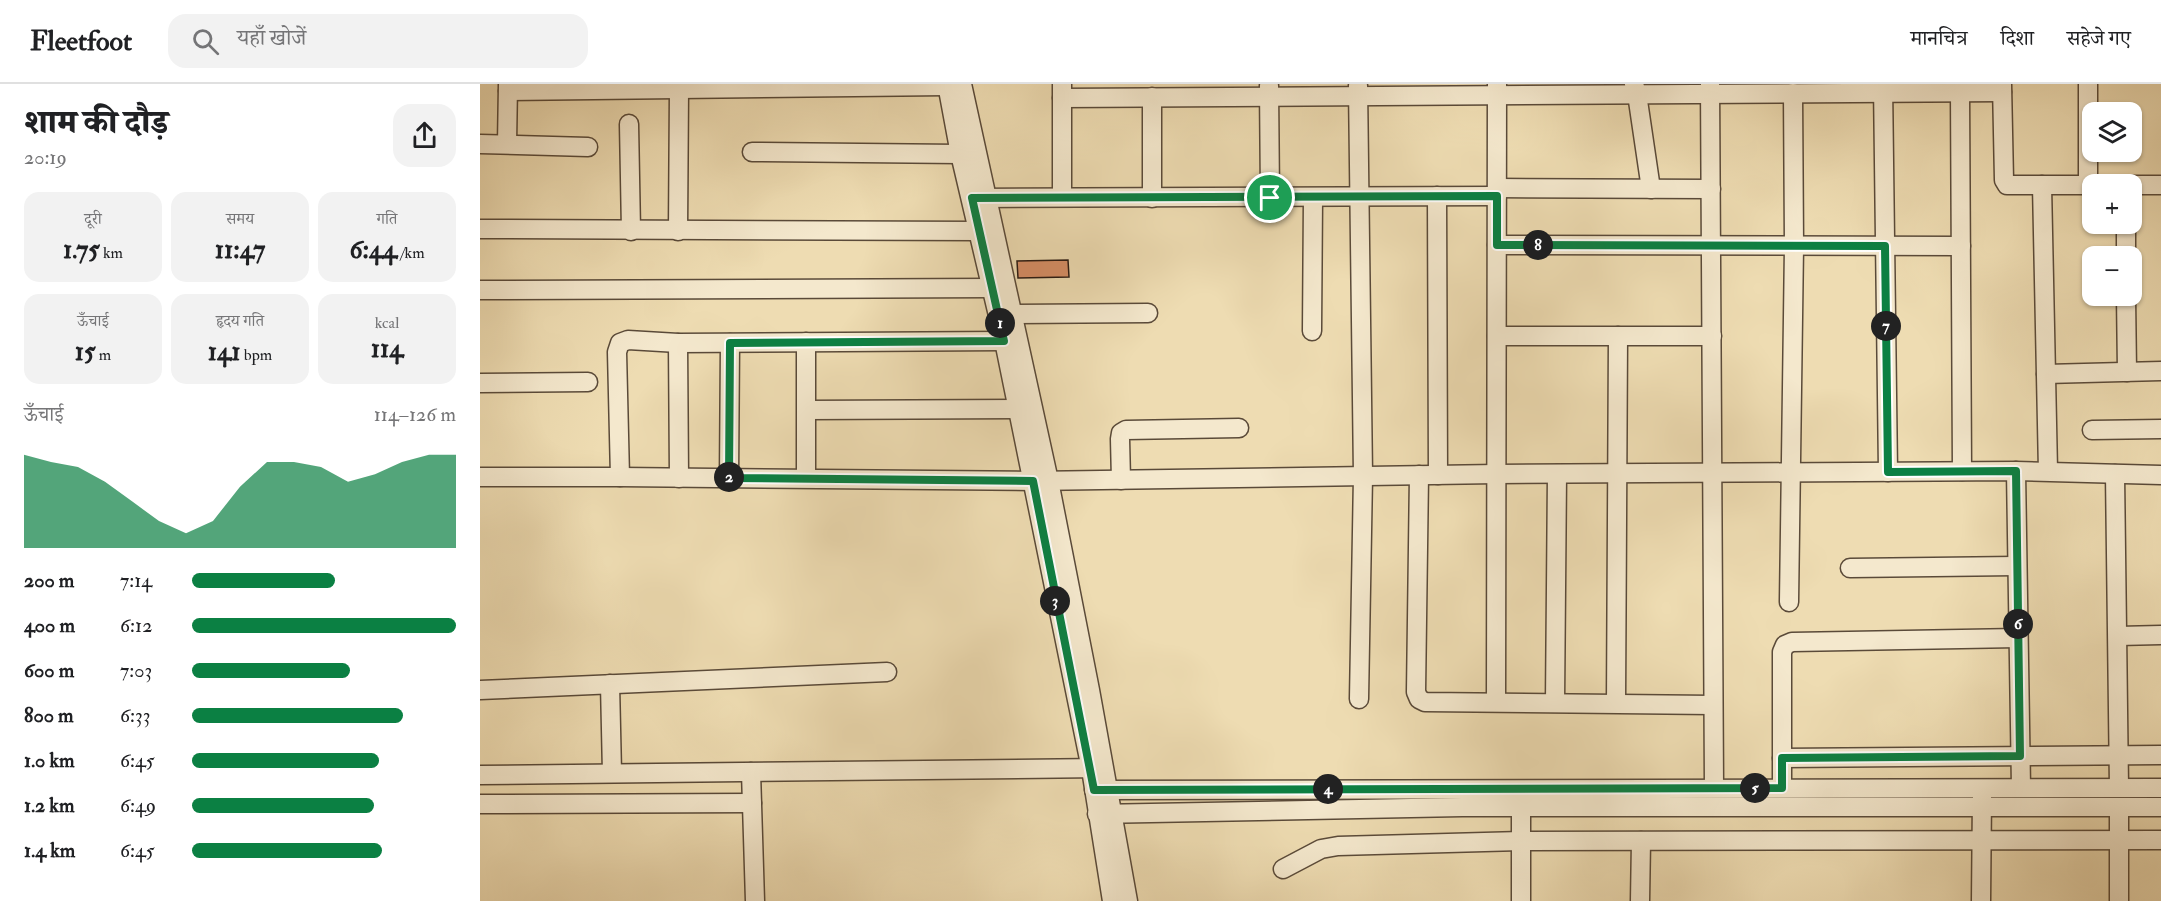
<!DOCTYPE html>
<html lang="hi">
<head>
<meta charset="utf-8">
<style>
	body { margin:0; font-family:"IM FELL Double Pica","Noto Serif Devanagari",serif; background:#f2f2f2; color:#202124; height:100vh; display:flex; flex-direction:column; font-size:22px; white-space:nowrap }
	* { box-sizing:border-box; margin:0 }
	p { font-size:20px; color:#757577 }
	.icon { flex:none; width:33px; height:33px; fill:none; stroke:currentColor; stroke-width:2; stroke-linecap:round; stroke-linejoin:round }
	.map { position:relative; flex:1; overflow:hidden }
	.side { display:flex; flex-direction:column; background:#fff; width:480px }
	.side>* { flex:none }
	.controls { position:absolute; left:1602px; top:18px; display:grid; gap:12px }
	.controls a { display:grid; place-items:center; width:60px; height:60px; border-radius:12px; background:#fff; box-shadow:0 2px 4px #0004; font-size:30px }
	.pin { position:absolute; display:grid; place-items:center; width:51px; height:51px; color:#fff; margin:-26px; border:3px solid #fff; border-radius:50%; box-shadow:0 2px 6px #0007 }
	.km { position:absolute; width:30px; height:30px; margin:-15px; border-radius:50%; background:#222; color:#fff; font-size:16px; line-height:30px; text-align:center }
	.round { display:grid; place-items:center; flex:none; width:63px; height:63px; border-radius:18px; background:#f2f2f2 }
	.head { display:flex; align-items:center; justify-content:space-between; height:102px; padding:0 24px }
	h1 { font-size:33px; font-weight:800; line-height:45px }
	.stats { display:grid; grid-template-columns:repeat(3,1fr); gap:9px; height:102px; padding:6px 24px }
	.stats div { display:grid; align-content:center; border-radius:15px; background:#f2f2f2; text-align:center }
	.stats b { font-size:26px; font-weight:800 }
	.stats small { font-size:16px; font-weight:400 }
	.stats p { font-size:16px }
	.chart { height:168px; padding:12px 24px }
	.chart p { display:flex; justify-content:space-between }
	.chart svg { width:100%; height:108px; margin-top:6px; fill:#0b8043; opacity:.7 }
	ul { padding:0 24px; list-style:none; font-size:20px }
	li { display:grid; grid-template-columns:96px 72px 1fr; align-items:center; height:45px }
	li i { height:15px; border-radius:8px; background:#0b8043 }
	header { display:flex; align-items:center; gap:36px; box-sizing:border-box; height:84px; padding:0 30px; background:#fff; border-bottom:2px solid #e0e0e0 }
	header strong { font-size:28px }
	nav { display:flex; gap:33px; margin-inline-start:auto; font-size:21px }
	.search { width:420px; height:54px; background:#f2f2f2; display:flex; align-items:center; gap:15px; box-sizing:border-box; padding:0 21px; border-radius:18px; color:#757577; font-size:22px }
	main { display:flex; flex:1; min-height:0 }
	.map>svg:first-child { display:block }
	.building { fill:#d68e65; stroke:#291911; stroke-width:1.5 }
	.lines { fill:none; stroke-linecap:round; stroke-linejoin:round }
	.minor-casing { stroke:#5a4a39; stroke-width:21 }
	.minor { stroke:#f4e8cd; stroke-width:18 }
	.route-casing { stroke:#fff; stroke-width:12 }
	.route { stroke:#0b8043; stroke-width:8 }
</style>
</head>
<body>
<header>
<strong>Fleetfoot</strong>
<div class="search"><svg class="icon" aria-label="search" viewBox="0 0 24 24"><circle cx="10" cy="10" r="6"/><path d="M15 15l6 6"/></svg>यहाँ खोजें</div>
<nav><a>मानचित्र</a><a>दिशा</a><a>सहेजे गए</a></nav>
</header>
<main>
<section class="side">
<div class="head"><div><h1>शाम की दौड़</h1><p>20:19</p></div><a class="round"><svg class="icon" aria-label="share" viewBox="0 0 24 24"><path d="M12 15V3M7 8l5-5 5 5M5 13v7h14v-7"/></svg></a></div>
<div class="stats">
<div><p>दूरी</p><b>1.75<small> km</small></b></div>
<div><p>समय</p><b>11:47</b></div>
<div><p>गति</p><b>6:44<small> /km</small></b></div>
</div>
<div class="stats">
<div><p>ऊँचाई</p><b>15<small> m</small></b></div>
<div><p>हृदय गति</p><b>141<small> bpm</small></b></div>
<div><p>kcal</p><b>114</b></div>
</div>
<div class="chart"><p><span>ऊँचाई</span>114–126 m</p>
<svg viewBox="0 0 160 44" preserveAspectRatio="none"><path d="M0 44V6L10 9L20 11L30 17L40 25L50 33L60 38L70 33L80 19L90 9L100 9L110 11L120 17L130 14L140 9L150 6L160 6V44z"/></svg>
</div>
<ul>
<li><b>200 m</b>7:14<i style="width:54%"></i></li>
<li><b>400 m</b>6:12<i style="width:100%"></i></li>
<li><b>600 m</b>7:03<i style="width:60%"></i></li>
<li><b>800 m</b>6:33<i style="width:80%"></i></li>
<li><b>1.0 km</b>6:45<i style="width:71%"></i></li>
<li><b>1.2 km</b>6:49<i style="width:69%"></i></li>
<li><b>1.4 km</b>6:45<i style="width:72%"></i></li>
</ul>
</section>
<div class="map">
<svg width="1681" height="817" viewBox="0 0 1681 817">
	<rect width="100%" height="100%" fill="#eedcb2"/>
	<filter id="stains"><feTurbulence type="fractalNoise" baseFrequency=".00333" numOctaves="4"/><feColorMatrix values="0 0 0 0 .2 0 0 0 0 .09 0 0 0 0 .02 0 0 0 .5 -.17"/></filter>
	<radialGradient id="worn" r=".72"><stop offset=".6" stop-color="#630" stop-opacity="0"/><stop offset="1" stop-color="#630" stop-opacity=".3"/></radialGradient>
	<polygon class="building" points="588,176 589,193 538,194 537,177"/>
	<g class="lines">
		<g class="minor-casing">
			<g id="minor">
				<polyline points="467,0 480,70 524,257 611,685 632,817"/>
				<polyline points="482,0 569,397 610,606 648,817"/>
				<polyline points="1154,0 1157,10 1171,105"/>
				<polyline points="1230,0 1234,704"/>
				<polyline points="1403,0 1408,388"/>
				<polyline points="1522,0 1524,96 1527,101 1612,101"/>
				<polyline points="1608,0 1608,101"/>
				<polyline points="789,2 790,114"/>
				<polyline points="878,2 883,392 879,615"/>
				<polyline points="28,7 467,2"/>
				<polyline points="1480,8 1482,387"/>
				<polyline points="582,14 1522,8"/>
				<polyline points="149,40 151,147"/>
				<polyline points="0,60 108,63"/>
				<polyline points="27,60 28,0"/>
				<polyline points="272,68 480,70"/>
				<polyline points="1562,101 1568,387"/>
				<polyline points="1652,101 1681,101"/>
				<polyline points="1017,104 1231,105"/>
				<polyline points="957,112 958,391"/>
				<polyline points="582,113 582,0"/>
				<polyline points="497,114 1017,112"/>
				<polyline points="672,114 672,13"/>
				<polyline points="1646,140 1646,172"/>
				<polyline points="0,145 499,147"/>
				<polyline points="198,147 199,5"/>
				<polyline points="1017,161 1481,162"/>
				<polyline points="0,206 512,204"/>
				<polyline points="1646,212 1647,288"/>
				<polyline points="533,230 668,229"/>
				<polyline points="832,247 833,114"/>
				<polyline points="1017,252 1232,252"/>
				<polyline points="326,258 326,394"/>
				<polyline points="198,259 199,394"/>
				<polyline points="1566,290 1681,287"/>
				<polyline points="0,299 108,298"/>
				<polyline points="327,326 538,325"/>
				<polyline points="1612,346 1681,345"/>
				<polyline points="1536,387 1541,704"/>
				<polyline points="1635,390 1639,704"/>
				<polyline points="939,391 936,608 939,615 945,618 1233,621"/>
				<polyline points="0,393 140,393 553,397 1017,390 1536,387 1681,391"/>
				<polyline points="140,393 137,268 140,259 148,256 198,259 524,257"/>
				<polyline points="249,394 250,259"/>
				<polyline points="641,396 640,355 641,349 646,346 759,344"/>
				<polyline points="1370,484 1536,482"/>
				<polyline points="1309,518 1314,162 1313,9"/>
				<polyline points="1638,552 1681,551"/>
				<polyline points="130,600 132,689"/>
				<polyline points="0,606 407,588"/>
				<polyline points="1016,617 1017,0"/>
				<polyline points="1075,618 1077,390"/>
				<polyline points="1136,619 1138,252"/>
				<polyline points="1302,674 1681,671"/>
				<polyline points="271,688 275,817"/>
				<polyline points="0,691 622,684"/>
				<polyline points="1302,704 1302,568 1305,561 1312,558 1538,554"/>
				<polyline points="614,706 1681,704"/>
				<polyline points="1041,711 1041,817"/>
				<polyline points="0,720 272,719"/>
				<polyline points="1639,723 1639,817"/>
				<polyline points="617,730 982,723 1681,723"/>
				<polyline points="803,785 841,765 858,762 1041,757 1681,756"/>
				<polyline points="1160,817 1161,757"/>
				<polyline points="1501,817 1502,712"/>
			</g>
		</g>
		<use href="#minor" class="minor"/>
	</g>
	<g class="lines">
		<g class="route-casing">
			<polygon id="route" points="1017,112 1017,161 1405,162 1408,388 1536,387 1540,672 1302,674 1302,704 614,706 553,397 249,394 250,259 524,257 492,114"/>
		</g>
		<use href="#route" class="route"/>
	</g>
	<rect width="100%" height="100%" filter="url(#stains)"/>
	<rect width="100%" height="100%" fill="url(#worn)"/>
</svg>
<div class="controls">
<a><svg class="icon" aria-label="layers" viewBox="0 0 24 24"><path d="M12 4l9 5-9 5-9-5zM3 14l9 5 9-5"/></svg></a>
<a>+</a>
<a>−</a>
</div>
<div class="pin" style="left:790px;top:114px;background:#1e9e55"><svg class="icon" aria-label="arrive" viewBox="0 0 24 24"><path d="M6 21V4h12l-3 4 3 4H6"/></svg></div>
<b class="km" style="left:520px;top:239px">1</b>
<b class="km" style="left:249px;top:393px">2</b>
<b class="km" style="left:575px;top:517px">3</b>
<b class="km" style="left:848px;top:705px">4</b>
<b class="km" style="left:1275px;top:704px">5</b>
<b class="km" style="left:1538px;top:540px">6</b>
<b class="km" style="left:1406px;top:242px">7</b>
<b class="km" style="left:1058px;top:161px">8</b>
</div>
</main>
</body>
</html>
